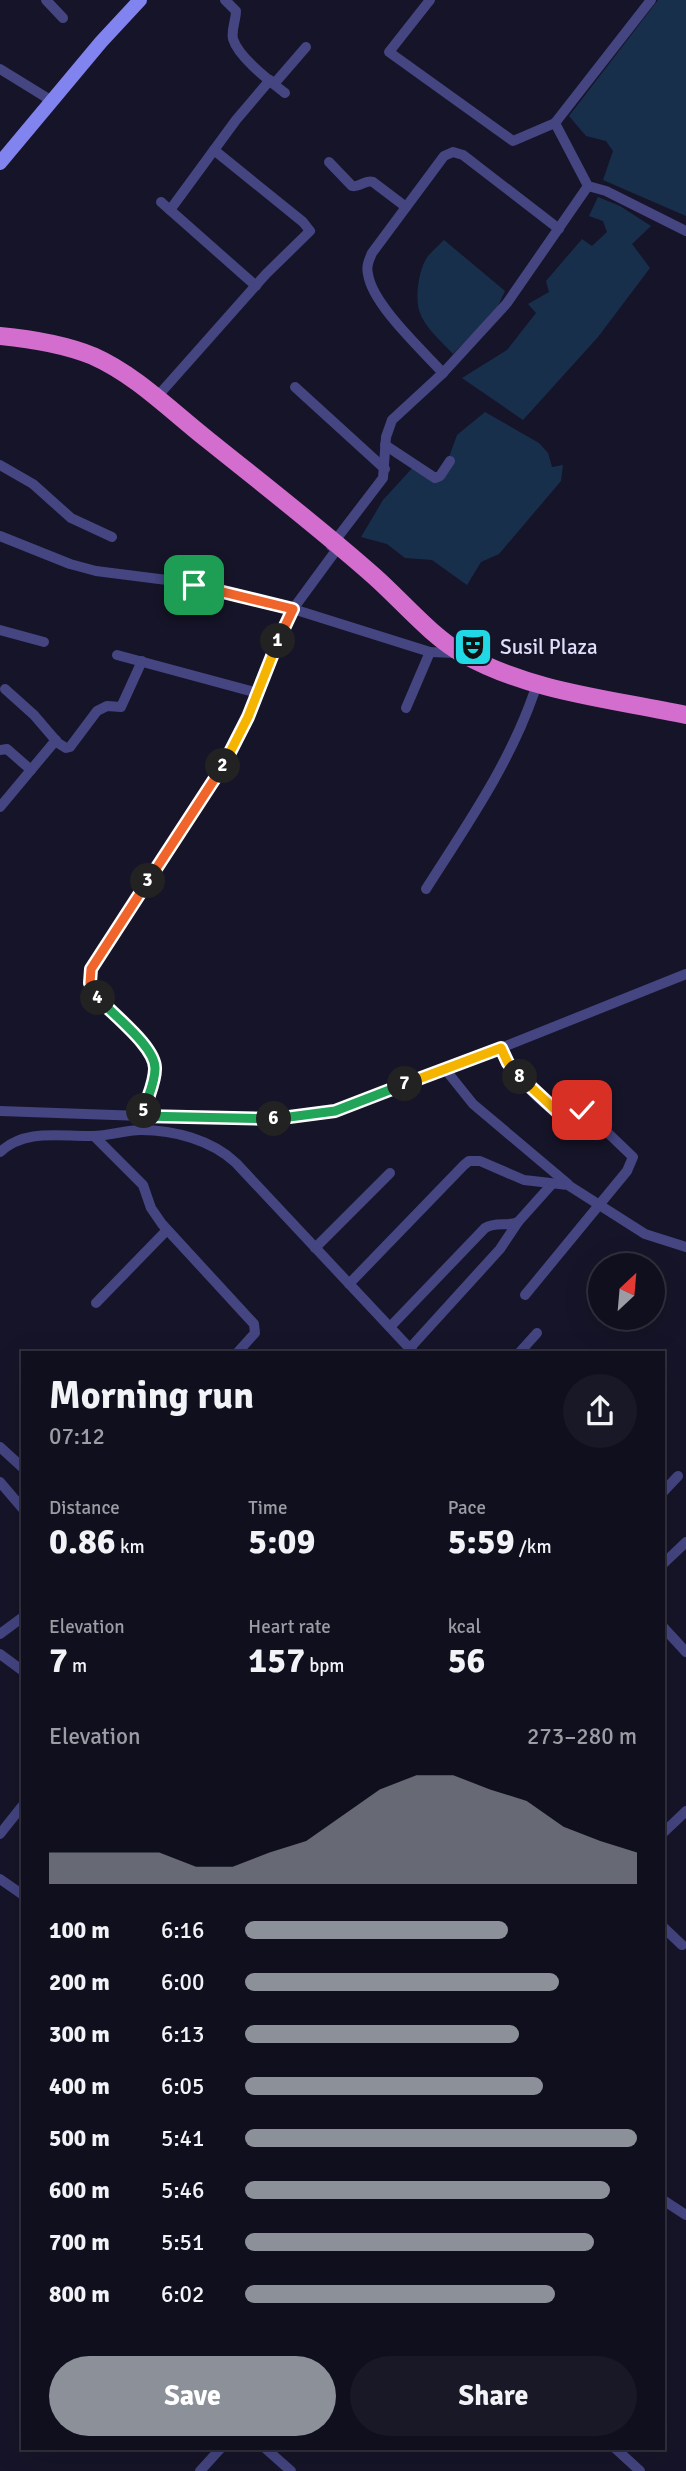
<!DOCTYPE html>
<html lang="en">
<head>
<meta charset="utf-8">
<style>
	body { margin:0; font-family:Signika,sans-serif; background:#191827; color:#f1f3f6; height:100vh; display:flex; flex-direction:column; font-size:26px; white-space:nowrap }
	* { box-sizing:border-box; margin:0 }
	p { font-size:23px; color:#9c9ca4 }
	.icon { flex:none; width:38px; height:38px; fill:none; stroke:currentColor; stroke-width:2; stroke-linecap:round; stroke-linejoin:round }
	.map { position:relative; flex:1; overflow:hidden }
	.side { position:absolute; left:21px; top:1351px; width:644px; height:1099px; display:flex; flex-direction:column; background:#100f1e; border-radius:0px; box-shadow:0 7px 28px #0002,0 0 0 2px #302f3c }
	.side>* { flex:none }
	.needle { width:46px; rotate:26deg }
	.buttons { position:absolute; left:588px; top:1253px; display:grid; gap:14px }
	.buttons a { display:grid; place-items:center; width:77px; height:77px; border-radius:50%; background:#100f1e; box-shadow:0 7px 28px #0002,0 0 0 2px #302f3c; font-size:35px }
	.pin { position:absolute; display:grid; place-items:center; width:60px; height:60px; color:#fff; margin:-30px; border-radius:14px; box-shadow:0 4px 10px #0006 }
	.km { position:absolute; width:35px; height:35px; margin:-18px; border-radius:50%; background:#222; color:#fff; font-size:19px; line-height:35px; text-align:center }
	.round { display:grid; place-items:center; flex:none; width:74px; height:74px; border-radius:37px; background:#191827 }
	.headline { display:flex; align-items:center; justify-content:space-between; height:119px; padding:0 28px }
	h1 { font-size:38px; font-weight:800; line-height:52px }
	.stats { display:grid; grid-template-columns:repeat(3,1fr); gap:10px; height:119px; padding:7px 28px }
	.stats div { display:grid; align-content:center }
	.stats b { font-size:35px; font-weight:800 }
	.stats small { font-size:19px; font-weight:400 }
	.stats p { font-size:19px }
	.chart { height:196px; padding:14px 28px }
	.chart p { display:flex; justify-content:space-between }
	.chart svg { width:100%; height:126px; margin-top:7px; fill:#8c9099; opacity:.7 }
	.action { display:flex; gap:14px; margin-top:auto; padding:14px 28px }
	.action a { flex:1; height:80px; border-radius:42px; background:#8c9099; color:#fff; font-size:28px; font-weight:800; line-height:80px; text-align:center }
	.action a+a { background:#191827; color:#f1f3f6 }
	ul { padding:0 28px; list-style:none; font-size:23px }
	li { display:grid; grid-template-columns:112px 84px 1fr; align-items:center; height:52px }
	li i { height:18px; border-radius:9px; background:#8c9099 }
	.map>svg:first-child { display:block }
	.water { fill:#182f4c }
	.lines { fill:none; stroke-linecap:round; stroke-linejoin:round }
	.minor { stroke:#444581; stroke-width:10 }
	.secondary { stroke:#8183ef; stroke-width:14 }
	.trunk { stroke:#d36dce; stroke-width:18 }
	.split-1-casing { stroke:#fff; stroke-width:14 }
	.split-2-casing { stroke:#fff; stroke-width:14 }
	.split-3-casing { stroke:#fff; stroke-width:14 }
	.split-4-casing { stroke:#fff; stroke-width:14 }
	.split-5-casing { stroke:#fff; stroke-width:14 }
	.split-6-casing { stroke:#fff; stroke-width:14 }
	.split-7-casing { stroke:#fff; stroke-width:14 }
	.split-8-casing { stroke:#fff; stroke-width:14 }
	.split-9-casing { stroke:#fff; stroke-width:14 }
	.split-1 { stroke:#f0652b; stroke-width:9 }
	.split-2 { stroke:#f5b400; stroke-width:9 }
	.split-3 { stroke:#f0652b; stroke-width:9 }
	.split-4 { stroke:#f0652b; stroke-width:9 }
	.split-5 { stroke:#22a559; stroke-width:9 }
	.split-6 { stroke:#22a559; stroke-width:9 }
	.split-7 { stroke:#22a559; stroke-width:9 }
	.split-8 { stroke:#f5b400; stroke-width:9 }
	.split-9 { stroke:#f5b400; stroke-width:9 }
	.labels { text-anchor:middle; stroke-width:5; stroke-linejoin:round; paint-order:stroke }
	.poi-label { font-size:21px; fill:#e0defb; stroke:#161428; text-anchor:start }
</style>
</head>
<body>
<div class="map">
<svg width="686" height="2471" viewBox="0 0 686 2471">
	<rect width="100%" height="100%" fill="#161428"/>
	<g class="water">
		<polygon points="658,0 686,0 686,216 603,180 613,151 606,141 586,136 569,116"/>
		<polygon points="598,197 620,206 651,226 632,244 650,268 598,337 523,420 462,378 507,350 536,313 528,304 549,292 546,281 582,239 592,246 607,232 603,221 589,216"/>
		<path d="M444 240 505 291 496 310 453 354C441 341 424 327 419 310 415 295 419 268 428 256 433 250 439 245 444 240Z"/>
		<polygon points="485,412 539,443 548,453 552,467 563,465 561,481 499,554 481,562 467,585 432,560 405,558 387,544 361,537 383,500 416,464 436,478 446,465 457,435"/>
	</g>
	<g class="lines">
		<g class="minor">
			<polyline points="46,0 63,18"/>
			<path d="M225 0 236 11C236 20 231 30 233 39 239 58 270 81 285 93"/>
			<polyline points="430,0 389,52 513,141 555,123 588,186 606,191 686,231"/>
			<polyline points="0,69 52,101"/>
			<polyline points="274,84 306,47"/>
			<polyline points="555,123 651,0"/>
			<path d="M329 162 352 186C360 188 365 179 373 182L406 207"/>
			<polyline points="161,202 256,286"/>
			<polyline points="170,210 236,120 270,80"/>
			<path d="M443 373C422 350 372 304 368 274 366 266 369 260 372 253L444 156 453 152 463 155 559 229"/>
			<polyline points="295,387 385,469"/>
			<polyline points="156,398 266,274 310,231 303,222 214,150"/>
			<polyline points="385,445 435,478 440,476 450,461"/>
			<polyline points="0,465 33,484 71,518 112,537"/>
			<polyline points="0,536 70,564 96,571 167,580 221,590 293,609 430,652 456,653"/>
			<path d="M340 545 293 609 282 630 248 717 222 767 91 969C82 1009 149 1028 155 1064 158 1080 146 1101 142 1116 207 1119 271 1123 335 1111L501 1048 686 974"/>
			<polyline points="331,546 383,478 386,437 392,420 443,373 507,303 588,186"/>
			<polyline points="0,630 44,642"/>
			<polyline points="117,655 258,693"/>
			<polyline points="5,689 34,715 58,743 66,748 70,747 97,711 107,706 121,707 142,661"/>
			<polyline points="406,708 430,652"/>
			<polyline points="0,750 7,749 31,770"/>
			<polyline points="0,807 56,740"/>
			<path d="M426 889C466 826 509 765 534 693"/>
			<path d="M501 1048C509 1071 544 1108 566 1117L578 1110 586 1112 633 1157 627 1171 525 1295"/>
			<polyline points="445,1069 473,1104 568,1184"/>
			<polyline points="0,1111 142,1116 142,1121"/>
			<polyline points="94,1136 143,1185 151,1208 162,1224 254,1324 255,1333 237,1353"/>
			<path d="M0 1152C26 1128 61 1137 93 1136 109 1136 125 1130 141 1130 174 1130 212 1140 236 1163L414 1353"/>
			<polyline points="315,1248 390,1173"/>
			<polyline points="349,1284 464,1165 469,1161 480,1161 524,1180 568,1185 645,1234 686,1247"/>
			<polyline points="96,1303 167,1230"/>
			<path d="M390 1327 485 1228C496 1221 507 1227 518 1222L552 1184"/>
			<polyline points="410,1348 500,1249 518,1222"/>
			<polyline points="519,1353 537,1333"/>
			<polyline points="0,1447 23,1468"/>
			<polyline points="0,1482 23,1509"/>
			<polyline points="663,1492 678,1476"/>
			<polyline points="663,1564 686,1542"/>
			<polyline points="663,1627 686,1652"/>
			<polyline points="0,1634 23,1617"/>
			<polyline points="0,1654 23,1671"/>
			<polyline points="663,1833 686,1811"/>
			<polyline points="0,1834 23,1805"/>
			<polyline points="0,1879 23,1895"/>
			<polyline points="663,1927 682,1945"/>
			<polyline points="663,2200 686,2215"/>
			<polyline points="265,2448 291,2471"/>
			<polyline points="615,2448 640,2471"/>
			<polyline points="200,2471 221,2448"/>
		</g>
		<polyline class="secondary" points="0,163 101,42 140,0"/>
		<path class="trunk" d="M0 336C32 339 63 344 93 356 136 375 171 411 208 440 264 485 321 529 375 577 402 601 432 637 463 654 531 692 611 699 686 715"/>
	</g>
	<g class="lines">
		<g class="split-1-casing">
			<polyline id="split-1" points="194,585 293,609 278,641"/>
		</g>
		<g class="split-2-casing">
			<polyline id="split-2" points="223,766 248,717 278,641"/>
		</g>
		<g class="split-3-casing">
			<polyline id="split-3" points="148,881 223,766"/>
		</g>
		<g class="split-4-casing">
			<polyline id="split-4" points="98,998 90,983 91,969 148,881"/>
		</g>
		<g class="split-5-casing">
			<path id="split-5" d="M98 998C113 1015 156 1047 155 1069 155 1083 147 1098 144 1111"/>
		</g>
		<g class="split-6-casing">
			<polyline id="split-6" points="144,1111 142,1116 274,1119"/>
		</g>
		<g class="split-7-casing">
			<polyline id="split-7" points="274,1119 335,1111 405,1084"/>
		</g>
		<g class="split-8-casing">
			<polyline id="split-8" points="405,1084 501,1048 508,1063 520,1077"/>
		</g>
		<g class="split-9-casing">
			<polyline id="split-9" points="520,1077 562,1116 569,1117 578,1110 582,1110"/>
		</g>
		<use href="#split-1" class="split-1"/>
		<use href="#split-2" class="split-2"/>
		<use href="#split-3" class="split-3"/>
		<use href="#split-4" class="split-4"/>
		<use href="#split-5" class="split-5"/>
		<use href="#split-6" class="split-6"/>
		<use href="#split-7" class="split-7"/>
		<use href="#split-8" class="split-8"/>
		<use href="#split-9" class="split-9"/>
	</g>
	<defs>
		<g id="theatre-square" transform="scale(2.0125)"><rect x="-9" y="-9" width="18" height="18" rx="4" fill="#21d9e4" stroke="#161428"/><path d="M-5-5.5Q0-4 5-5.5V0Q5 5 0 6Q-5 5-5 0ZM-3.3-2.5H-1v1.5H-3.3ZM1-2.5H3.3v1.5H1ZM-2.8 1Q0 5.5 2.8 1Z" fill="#111"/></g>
	</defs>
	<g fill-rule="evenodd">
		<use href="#theatre-square" x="473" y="647"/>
	</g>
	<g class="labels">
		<g class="poi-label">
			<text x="500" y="654">Susil Plaza</text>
		</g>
	</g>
</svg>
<div class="buttons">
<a><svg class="needle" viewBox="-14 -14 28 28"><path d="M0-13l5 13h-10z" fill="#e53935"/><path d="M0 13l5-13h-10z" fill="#9c9ca4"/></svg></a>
</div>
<div class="pin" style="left:194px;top:585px;background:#1e9e55"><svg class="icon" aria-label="arrive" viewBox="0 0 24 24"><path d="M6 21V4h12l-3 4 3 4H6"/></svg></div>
<div class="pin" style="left:582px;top:1110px;background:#d93025"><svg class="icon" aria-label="check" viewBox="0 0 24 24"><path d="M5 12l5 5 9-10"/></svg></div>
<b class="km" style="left:278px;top:641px">1</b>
<b class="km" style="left:223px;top:766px">2</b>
<b class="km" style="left:148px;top:881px">3</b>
<b class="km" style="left:98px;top:998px">4</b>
<b class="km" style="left:144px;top:1111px">5</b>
<b class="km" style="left:274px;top:1119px">6</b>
<b class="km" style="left:405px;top:1084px">7</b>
<b class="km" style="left:520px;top:1077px">8</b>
<section class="side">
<div class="headline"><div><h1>Morning run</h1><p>07:12</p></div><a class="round"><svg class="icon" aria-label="share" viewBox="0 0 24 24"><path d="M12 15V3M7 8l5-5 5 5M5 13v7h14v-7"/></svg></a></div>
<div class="stats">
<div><p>Distance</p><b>0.86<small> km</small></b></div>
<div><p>Time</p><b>5:09</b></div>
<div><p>Pace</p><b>5:59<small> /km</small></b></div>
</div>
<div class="stats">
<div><p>Elevation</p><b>7<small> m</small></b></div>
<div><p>Heart rate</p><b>157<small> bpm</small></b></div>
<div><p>kcal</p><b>56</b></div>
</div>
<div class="chart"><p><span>Elevation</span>273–280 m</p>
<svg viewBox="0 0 160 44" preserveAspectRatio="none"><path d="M0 44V33L10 33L20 33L30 33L40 38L50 38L60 33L70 29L80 20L90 11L100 6L110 6L120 11L130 15L140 24L150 29L160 33V44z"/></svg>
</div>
<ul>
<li><b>100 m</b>6:16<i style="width:67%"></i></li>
<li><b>200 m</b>6:00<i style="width:80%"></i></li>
<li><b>300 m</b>6:13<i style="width:70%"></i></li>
<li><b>400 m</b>6:05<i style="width:76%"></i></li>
<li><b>500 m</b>5:41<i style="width:100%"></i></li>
<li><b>600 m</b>5:46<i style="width:93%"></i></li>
<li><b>700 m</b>5:51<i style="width:89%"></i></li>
<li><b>800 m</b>6:02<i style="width:79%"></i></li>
</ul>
<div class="action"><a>Save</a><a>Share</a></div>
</section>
</div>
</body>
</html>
